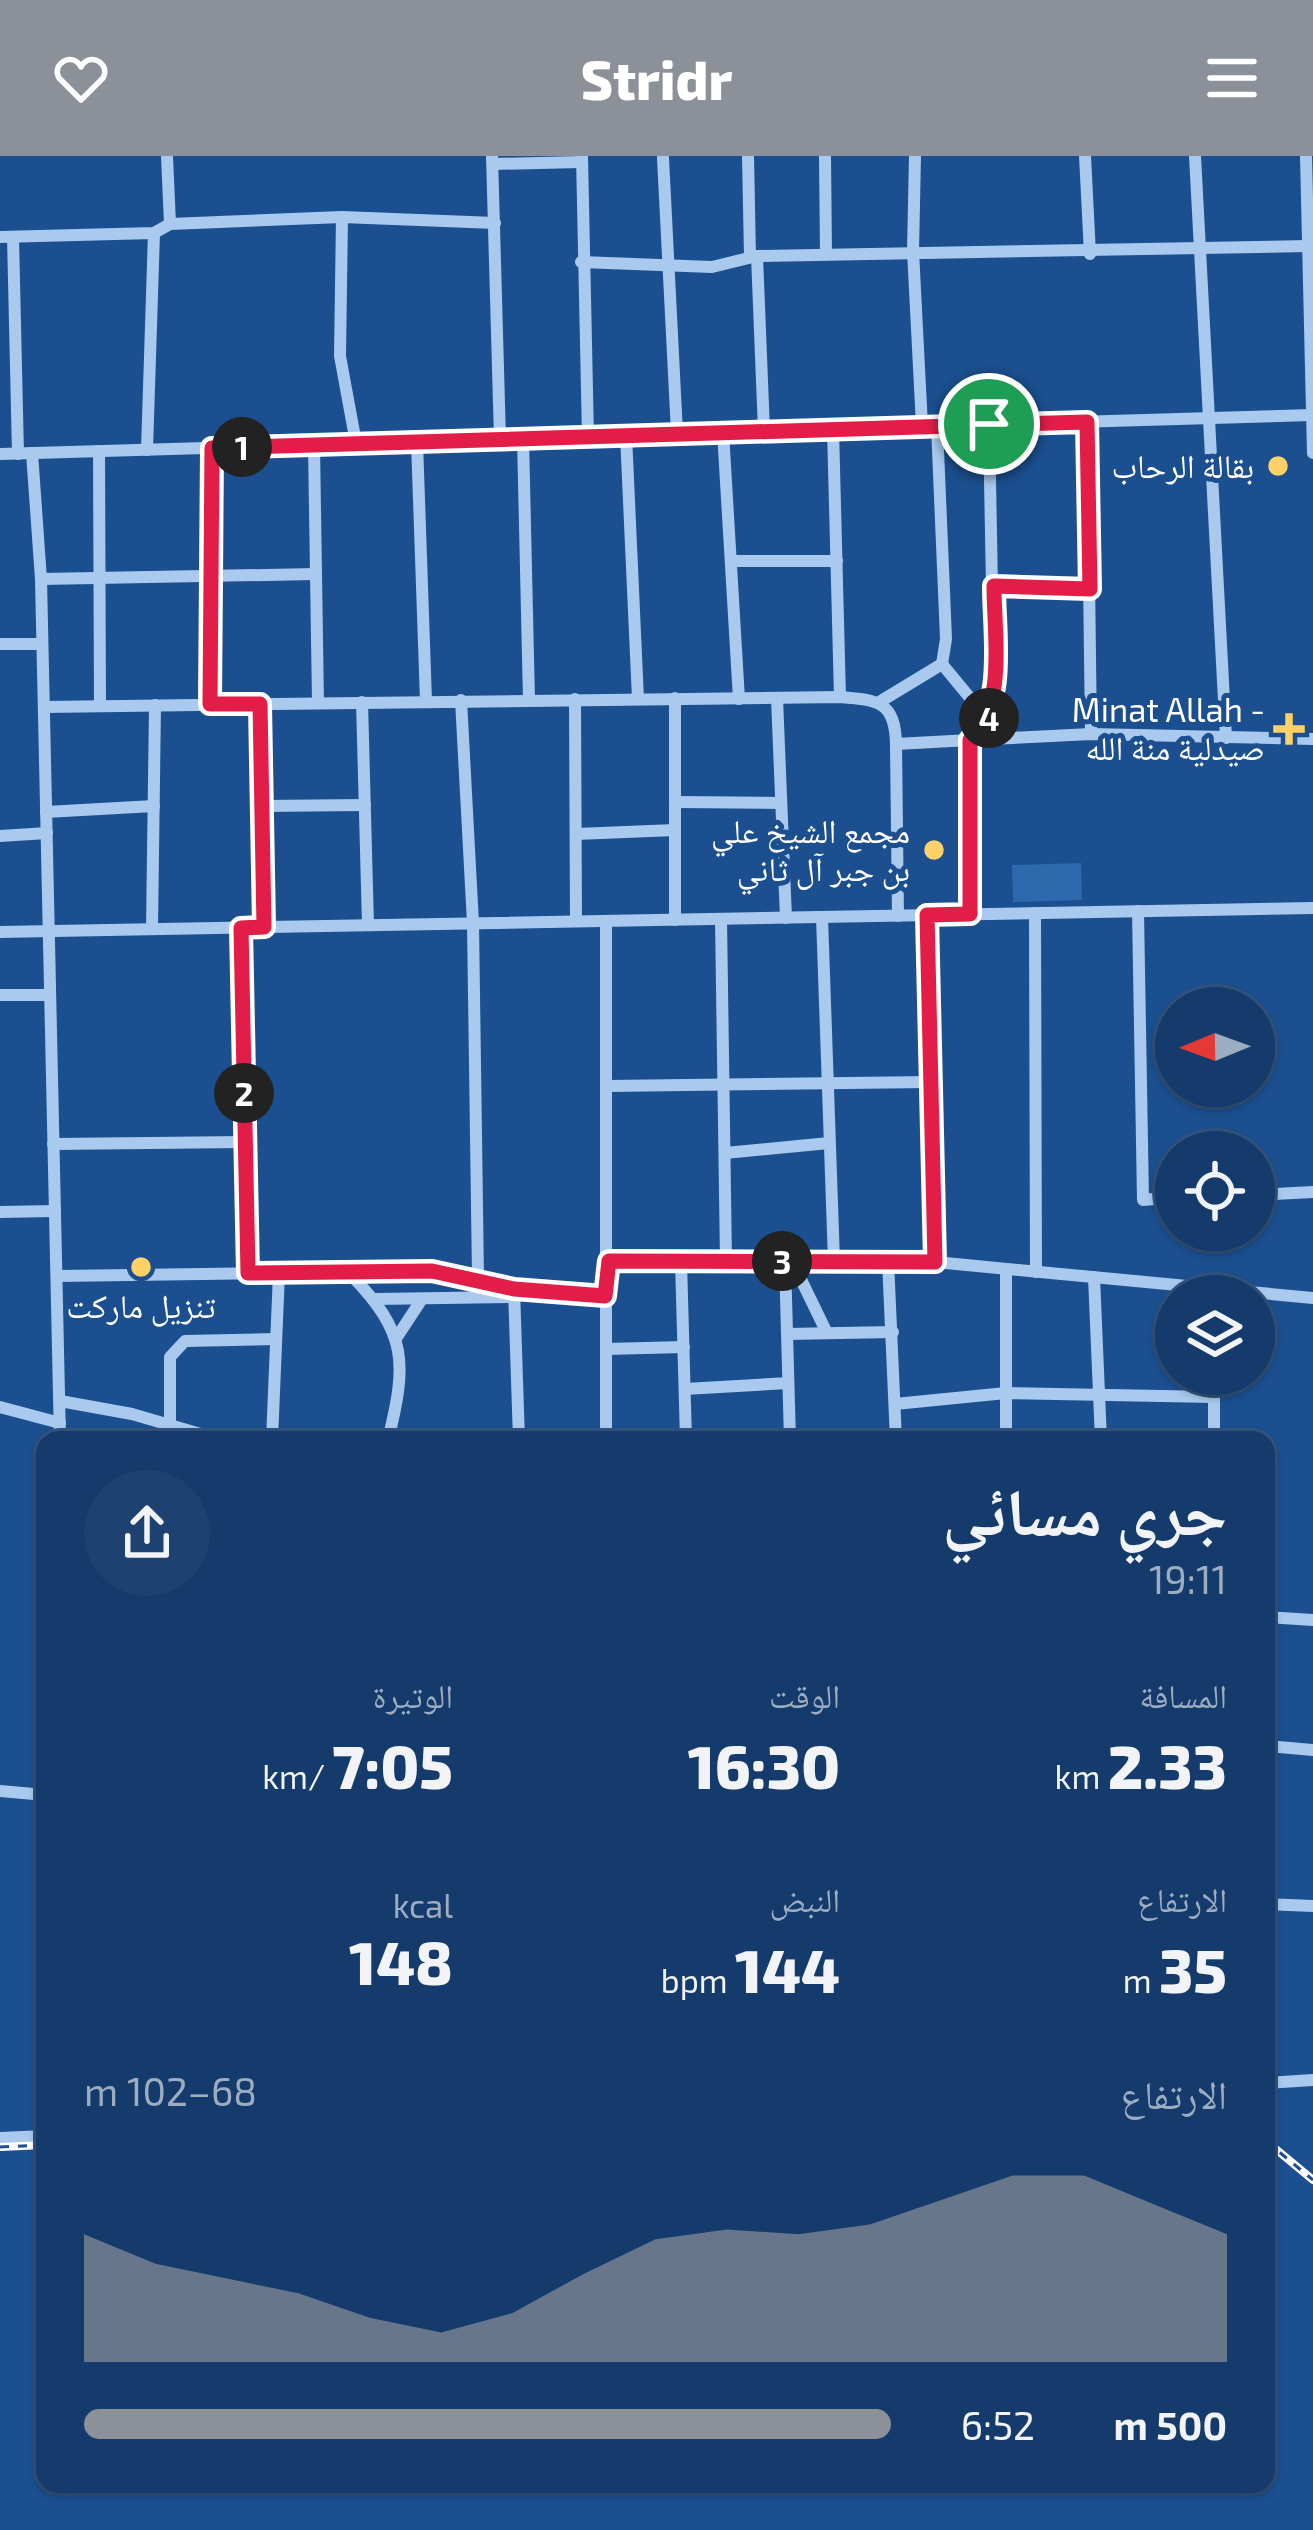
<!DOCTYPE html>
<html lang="ar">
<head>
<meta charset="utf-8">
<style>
	body { margin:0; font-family:"Exo 2","Noto Naskh Arabic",sans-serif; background:#1d4271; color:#f1f3f6; direction:rtl; height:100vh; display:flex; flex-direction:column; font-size:45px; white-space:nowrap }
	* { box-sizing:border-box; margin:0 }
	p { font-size:39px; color:#9dadc1 }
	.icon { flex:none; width:66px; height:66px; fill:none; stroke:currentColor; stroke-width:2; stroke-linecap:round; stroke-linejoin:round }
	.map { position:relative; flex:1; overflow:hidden; direction:ltr }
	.details { position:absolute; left:36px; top:1275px; width:1239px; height:1062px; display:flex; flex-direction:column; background:#143b6b; border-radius:24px; box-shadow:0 3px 9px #0004,0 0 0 3px #33557e; direction:rtl }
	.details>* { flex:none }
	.needle { width:78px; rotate:269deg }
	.buttons { position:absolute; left:1155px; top:831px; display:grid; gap:24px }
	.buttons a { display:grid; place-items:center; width:120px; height:120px; border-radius:50%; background:#143b6b; box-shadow:0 3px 9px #0004,0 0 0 3px #33557e; font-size:60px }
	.pin { position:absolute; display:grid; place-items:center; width:102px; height:102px; color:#fff; margin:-51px; border:6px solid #fff; border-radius:50%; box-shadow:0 3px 12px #0007 }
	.km { position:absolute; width:60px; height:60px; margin:-30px; border-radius:50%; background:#222; color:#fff; font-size:33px; line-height:60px; text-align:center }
	.round { display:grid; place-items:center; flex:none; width:126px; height:126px; border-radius:63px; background:#1d4271 }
	.headline { display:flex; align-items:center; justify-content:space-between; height:204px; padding:0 48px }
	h1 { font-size:66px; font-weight:800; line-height:90px }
	.figures { display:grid; grid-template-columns:repeat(3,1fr); gap:18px; height:204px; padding:12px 48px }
	.figures div { display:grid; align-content:center }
	.figures b { font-size:60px; font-weight:800 }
	.figures small { font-size:33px; font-weight:400 }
	.figures p { font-size:33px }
	.chart { height:336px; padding:24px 48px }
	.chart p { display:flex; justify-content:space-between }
	.chart svg { width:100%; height:216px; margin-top:12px; fill:#8c9099; opacity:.7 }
	ul { padding:0 48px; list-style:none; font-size:39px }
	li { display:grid; grid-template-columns:192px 144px 1fr; align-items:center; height:90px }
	li i { height:30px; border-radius:15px; background:#8c9099 }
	header { display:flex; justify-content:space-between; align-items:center; height:156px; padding:0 48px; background:#8c9099; color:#fff; font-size:54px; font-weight:800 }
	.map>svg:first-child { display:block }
	.green { fill:#2e69ad }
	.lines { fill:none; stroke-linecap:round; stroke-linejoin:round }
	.minor { stroke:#a9c9ee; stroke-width:12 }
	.rail-casing { stroke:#fff; stroke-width:8 }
	.rail { stroke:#1b4f8f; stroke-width:3; stroke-dasharray:9; stroke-linecap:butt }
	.route-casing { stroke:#fff; stroke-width:24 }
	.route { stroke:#e11d48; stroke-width:15 }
	.poi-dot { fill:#ffd166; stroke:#1b4f8f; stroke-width:4.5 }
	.labels { text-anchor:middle; stroke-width:10; stroke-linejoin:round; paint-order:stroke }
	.poi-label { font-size:33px; fill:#fff; stroke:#1b4f8f; text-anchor:end }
</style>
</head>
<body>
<header><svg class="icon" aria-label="menu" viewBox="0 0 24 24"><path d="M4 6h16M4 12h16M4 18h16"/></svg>Stridr<svg class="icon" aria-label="heart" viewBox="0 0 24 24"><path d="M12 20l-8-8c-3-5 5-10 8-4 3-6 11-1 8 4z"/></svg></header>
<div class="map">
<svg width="1313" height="2374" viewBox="0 0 1313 2374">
	<rect width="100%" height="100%" fill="#1b4f8f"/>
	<polygon class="green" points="1081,707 1082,744 1013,746 1012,709"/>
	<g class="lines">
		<g class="minor">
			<polyline points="167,0 170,68"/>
			<polyline points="492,0 500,283"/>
			<polyline points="582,0 588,281"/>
			<polyline points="748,0 750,101"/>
			<polyline points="825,0 826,97"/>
			<polyline points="915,0 913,95 922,270"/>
			<polyline points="1085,0 1090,98"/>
			<polyline points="1195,0 1226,582"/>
			<polyline points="1306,0 1313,297"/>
			<polyline points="663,2 677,277"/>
			<polyline points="493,8 581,6"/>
			<polyline points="342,61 340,200 356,287"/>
			<polyline points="0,81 154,77 170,68 342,61 495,67"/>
			<polyline points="13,81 18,298"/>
			<polyline points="757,100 764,275"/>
			<polyline points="581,106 712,111 757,100 1309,90"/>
			<polyline points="1087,266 1091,578"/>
			<polyline points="833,273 840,541"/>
			<polyline points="723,276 739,543"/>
			<polyline points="626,279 638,543"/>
			<polyline points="523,282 529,544"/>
			<polyline points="417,286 426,545"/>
			<polyline points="314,289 318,547"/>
			<polyline points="147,294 154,77"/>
			<polyline points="99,295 100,549"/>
			<polyline points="32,297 41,423 60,1284"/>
			<polyline points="0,298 1312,259"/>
			<polyline points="731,405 837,405"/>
			<polyline points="41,423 316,418"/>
			<polyline points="994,430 1090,433"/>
			<polyline points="0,488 42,488"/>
			<polyline points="942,508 989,565"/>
			<polyline points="675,542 675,764"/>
			<polyline points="777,542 786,762"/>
			<polyline points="575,543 576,765"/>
			<polyline points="461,544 473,767 478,1121"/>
			<polyline points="881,545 942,508 946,483 937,270"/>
			<polyline points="362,546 368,769"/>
			<polyline points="210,548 211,292"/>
			<polyline points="260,548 264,771"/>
			<path d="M44 551 840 541C879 544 895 546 896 588L970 584 989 565 994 542 989 268"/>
			<polyline points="896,588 898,760"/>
			<polyline points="675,646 781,647"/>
			<polyline points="262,650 365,649"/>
			<polyline points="46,656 154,650"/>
			<polyline points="576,678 675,674"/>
			<polyline points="0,680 47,677"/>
			<polyline points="1138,755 1143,1044 1176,1041"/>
			<polyline points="1035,757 1036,1116"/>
			<polyline points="970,758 970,584 1091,578 1313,583"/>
			<polyline points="927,759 935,1106"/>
			<polyline points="822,761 834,1105"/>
			<polyline points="721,763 726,1105"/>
			<polyline points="606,765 606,1284"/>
			<polyline points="241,771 248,1117"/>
			<polyline points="152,773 155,549"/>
			<polyline points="0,776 1313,752"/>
			<polyline points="0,839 49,839"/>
			<polyline points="608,930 931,926"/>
			<polyline points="53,988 245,986"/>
			<polyline points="725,997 829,987"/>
			<polyline points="1254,1039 1313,1036"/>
			<polyline points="0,1056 55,1055"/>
			<polyline points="609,1105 935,1106 1313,1142"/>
			<polyline points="681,1105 686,1284"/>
			<polyline points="785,1105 790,1284"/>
			<polyline points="792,1105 827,1177"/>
			<polyline points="888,1105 896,1284"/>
			<polyline points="1006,1113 1006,1284"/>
			<path d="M350 1118C408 1177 407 1207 388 1284"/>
			<polyline points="58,1120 432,1115 514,1133 605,1140"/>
			<polyline points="1094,1121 1101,1284"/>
			<polyline points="514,1133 519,1284"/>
			<polyline points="375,1143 514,1141"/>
			<polyline points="787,1178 893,1176"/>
			<polyline points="397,1181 420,1146"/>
			<polyline points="606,1193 684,1191"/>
			<polyline points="685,1233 788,1227"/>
			<polyline points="60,1245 132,1258 221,1284"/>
			<polyline points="895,1248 1006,1237 1214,1241"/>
			<polyline points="0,1251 60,1267"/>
			<polyline points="170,1268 170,1201 185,1185 276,1183"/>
			<polyline points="272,1284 279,1117"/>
			<polyline points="1214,1284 1214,1218"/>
			<polyline points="1266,1461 1313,1464"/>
			<polyline points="1266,1590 1313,1594"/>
			<polyline points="0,1635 45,1639"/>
			<polyline points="1266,1748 1313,1750"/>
			<polyline points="1266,1927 1313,1924"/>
			<polyline points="0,1982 45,1980"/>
		</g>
		<g class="rail-casing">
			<g id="rail">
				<polyline points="1266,1985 1313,2024"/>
				<polyline points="0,1991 45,1989"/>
			</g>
		</g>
		<use href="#rail" class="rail"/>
	</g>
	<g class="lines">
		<g class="route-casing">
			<path id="route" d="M1087 266 1090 433 994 430C994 481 1007 546 970 584V758L927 759 935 1106 609 1105 605 1140 514 1133 432 1115 248 1117 241 772 264 771 260 548H210L212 292Z"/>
		</g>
		<use href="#route" class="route"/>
	</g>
	<g class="poi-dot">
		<circle cx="1278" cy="310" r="12"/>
		<path d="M1283 555h12v12h12v12h-12v12h-12v-12h-12v-12h12z"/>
		<circle cx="934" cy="694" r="12"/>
		<circle cx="141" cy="1111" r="12"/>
	</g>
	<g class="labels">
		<g class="poi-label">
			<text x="1254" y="322">بقالة الرحاب</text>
			<text x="1265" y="566">Minat Allah -<tspan x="1265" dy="38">صيدلية منة الله</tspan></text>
			<text x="910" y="687">مجمع الشيخ علي<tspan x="910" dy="38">بن جبر آل ثاني</tspan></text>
			<text x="141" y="1162" text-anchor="middle">تنزيل ماركت</text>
		</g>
	</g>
</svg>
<div class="buttons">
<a><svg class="needle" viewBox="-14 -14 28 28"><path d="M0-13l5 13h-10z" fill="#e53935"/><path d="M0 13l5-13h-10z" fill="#9dadc1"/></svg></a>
<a><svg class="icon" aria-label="locate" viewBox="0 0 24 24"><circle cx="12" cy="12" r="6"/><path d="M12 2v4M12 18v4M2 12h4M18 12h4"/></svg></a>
<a><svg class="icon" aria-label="layers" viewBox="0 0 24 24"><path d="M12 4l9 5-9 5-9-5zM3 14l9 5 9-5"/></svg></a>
</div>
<div class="pin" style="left:989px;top:268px;background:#1e9e55"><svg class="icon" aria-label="arrive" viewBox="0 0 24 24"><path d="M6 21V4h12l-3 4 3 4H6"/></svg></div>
<b class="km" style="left:242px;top:291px">1</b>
<b class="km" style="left:244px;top:937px">2</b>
<b class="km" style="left:782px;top:1105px">3</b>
<b class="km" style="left:989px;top:562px">4</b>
<section class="details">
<div class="headline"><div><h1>جري مسائي</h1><p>19:11</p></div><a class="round"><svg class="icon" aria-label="share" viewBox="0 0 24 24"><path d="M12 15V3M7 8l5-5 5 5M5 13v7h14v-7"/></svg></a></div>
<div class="figures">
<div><p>المسافة</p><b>2.33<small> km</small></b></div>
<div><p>الوقت</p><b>16:30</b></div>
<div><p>الوتيرة</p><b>7:05<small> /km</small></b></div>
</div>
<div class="figures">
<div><p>الارتفاع</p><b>35<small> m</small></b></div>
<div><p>النبض</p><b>144<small> bpm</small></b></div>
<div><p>kcal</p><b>148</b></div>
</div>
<div class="chart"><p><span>الارتفاع</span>68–102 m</p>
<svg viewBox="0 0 160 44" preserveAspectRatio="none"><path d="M0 44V18L10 24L20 27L30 30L40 35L50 38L60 34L70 26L80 19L90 17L100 18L110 16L120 11L130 6L140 6L150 12L160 18V44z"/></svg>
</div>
<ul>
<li><b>500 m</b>6:52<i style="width:100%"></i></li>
</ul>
</section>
</div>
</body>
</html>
